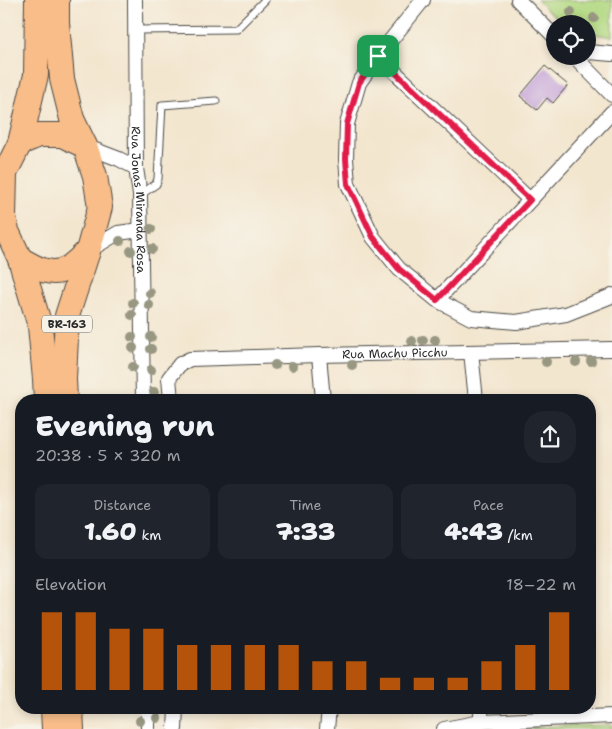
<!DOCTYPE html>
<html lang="en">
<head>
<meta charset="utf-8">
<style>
	body { margin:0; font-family:"Shantell Sans",sans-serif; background:#20242c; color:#f1f3f6; height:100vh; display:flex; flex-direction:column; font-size:19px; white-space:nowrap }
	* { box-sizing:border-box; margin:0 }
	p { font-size:16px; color:#9ea1a6 }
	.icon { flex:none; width:28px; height:28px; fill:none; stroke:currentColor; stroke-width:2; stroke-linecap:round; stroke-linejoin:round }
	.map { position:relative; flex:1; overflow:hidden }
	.details { position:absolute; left:15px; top:394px; width:581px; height:320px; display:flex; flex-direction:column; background:#171b24; border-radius:20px; box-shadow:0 2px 8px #0003 }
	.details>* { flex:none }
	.fabs { position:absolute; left:546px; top:15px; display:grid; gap:10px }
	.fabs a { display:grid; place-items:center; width:50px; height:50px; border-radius:50%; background:#171b24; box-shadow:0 2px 8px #0003; font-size:25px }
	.pin { position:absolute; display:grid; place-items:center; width:42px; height:42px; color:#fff; margin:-21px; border-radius:10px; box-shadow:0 2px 8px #0006 }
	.round { display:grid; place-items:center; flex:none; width:52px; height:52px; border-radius:20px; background:#20242c }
	.headline { display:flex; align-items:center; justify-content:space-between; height:85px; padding:0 20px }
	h1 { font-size:28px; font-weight:800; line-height:38px }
	.metrics { display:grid; grid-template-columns:repeat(3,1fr); gap:8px; height:85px; padding:5px 20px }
	.metrics div { display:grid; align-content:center; border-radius:12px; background:#20242c; text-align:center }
	.metrics b { font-size:25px; font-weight:800 }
	.metrics small { font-size:14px; font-weight:400 }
	.metrics p { font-size:14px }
	.chart { height:140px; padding:10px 20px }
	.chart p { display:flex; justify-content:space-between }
	.chart svg { width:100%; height:90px; margin-top:5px; stroke:#b45309; stroke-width:6 }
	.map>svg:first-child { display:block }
	.green { fill:#b3d983; stroke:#6f8257 }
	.building { fill:#ba93d6 }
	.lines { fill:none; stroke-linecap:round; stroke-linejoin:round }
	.lane-casing { stroke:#494744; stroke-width:9 }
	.street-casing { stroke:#494744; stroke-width:16 }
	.highway-casing { stroke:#494744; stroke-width:26 }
	.lane { stroke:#fff; stroke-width:7 }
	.street { stroke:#fff; stroke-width:14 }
	.highway { stroke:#f8bd89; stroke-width:24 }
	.tree { fill:#989781 }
	.route-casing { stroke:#fff; stroke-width:10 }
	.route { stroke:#e11d48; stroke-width:6 }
	.labels { text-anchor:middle; stroke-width:4.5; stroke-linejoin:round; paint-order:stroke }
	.shield { fill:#f7f3e8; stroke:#686764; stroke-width:1 }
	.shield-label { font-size:11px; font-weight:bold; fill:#2b2b2b }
	.street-label { font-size:12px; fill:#2b2b2b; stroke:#f7f3e8 }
</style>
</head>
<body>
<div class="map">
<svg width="612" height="729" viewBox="0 0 612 729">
	<rect width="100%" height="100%" fill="#f7f3e8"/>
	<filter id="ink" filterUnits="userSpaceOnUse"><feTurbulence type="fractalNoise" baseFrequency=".02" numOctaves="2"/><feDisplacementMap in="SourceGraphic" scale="10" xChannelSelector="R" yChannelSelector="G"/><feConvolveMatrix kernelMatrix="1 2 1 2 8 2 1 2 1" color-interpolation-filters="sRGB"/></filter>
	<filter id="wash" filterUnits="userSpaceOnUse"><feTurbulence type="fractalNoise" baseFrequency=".0096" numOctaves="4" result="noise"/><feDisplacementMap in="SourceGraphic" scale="20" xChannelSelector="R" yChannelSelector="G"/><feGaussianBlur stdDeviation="1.12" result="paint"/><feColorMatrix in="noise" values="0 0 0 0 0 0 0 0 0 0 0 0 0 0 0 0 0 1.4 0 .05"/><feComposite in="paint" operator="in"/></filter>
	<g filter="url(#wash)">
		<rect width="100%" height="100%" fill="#f3e6cf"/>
		<g class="green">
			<polygon points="537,0 612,0 612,37 588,33 588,24 565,24 546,9"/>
			<polygon points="612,725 612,729 516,729 554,726"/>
		</g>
		<g id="blocks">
			<polygon class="building" points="545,66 568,85 553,103 547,98 537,110 520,96"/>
		</g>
	</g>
	<g filter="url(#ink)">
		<use href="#blocks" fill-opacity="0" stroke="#494744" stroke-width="1"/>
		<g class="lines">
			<g class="lane-casing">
				<g id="lane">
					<polyline points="135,30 236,29 265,0"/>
					<polyline points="140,195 156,184 158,179 162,105 216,101"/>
				</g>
			</g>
			<g class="street-casing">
				<g id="street">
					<path id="s1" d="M135 0 136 168 140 195 143 400"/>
					<polyline points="423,0 378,56 359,83 347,124 346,159 348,184 373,237 399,269 437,300 471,318 516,322 566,314 609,297 612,295"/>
					<polyline points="518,0 555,37"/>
					<polyline points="588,52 612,54"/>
					<polyline points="378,56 530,200"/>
					<polyline points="574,56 612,95"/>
					<polyline points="85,146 119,159 136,168"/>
					<polyline points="88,251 118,233 140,230"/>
					<polyline points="437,300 612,112"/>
					<polyline points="471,352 476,400"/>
					<polyline points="319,355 323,400"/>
					<path id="s2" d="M171 400 169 378 180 364 190 359 319 355 612 349"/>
					<polyline points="148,708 148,729"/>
					<polyline points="481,708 481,722"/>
					<polyline points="175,729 176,708"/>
					<polyline points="327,729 329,708"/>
					<polyline points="444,729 481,722 612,716"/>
				</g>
			</g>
			<g class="highway-casing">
				<g id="highway">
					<polyline points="37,0 36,75 20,143 5,173 4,217 7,231 20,259 40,326 45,379 46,400"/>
					<polyline points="57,0 57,23 62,79 72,119 85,146 95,176 100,207 88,251 67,316 64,379 65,400"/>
					<polyline points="20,143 39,135 62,135 85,146"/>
					<path d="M20 259C34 267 50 277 66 269 73 266 82 256 88 251"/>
					<polyline points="53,708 54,729"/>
					<polyline points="71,708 72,729"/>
				</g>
			</g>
			<use href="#lane" class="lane"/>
			<use href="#street" class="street"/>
			<use href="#highway" class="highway"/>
		</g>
		<g class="tree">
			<circle cx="571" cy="12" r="5"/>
			<circle cx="594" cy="18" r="5"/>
			<circle cx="151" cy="229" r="5"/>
			<circle cx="120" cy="241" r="5"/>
			<circle cx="152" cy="249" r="5"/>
			<circle cx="131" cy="251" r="5"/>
			<circle cx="150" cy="293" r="5"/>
			<circle cx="133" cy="303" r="5"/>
			<circle cx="149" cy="305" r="5"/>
			<circle cx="132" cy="315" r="5"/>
			<circle cx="132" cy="337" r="5"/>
			<circle cx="151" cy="337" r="5"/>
			<circle cx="423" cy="340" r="5"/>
			<circle cx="435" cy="340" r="5"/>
			<circle cx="412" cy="341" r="5"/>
			<circle cx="133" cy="348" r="5"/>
			<circle cx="151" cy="349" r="5"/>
			<circle cx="591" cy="361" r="5"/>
			<circle cx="546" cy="362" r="5"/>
			<circle cx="576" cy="362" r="5"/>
			<circle cx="275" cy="365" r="5"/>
			<circle cx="352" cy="365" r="5"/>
			<circle cx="292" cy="366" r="5"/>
			<circle cx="133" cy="367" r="5"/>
			<circle cx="151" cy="370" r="5"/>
			<circle cx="154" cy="392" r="5"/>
			<circle cx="157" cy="718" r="5"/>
			<circle cx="140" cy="721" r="5"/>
		</g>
	</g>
	<g class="lines" filter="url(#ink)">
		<g class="route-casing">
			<polygon id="route" points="378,56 530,200 437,300 399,269 373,237 348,184 346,159 347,124 359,83"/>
		</g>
		<use href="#route" class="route"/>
	</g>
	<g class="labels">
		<rect class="shield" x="42" y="315.5" width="50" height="17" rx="4"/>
		<g class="shield-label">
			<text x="67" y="328">BR-163</text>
		</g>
		<g class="street-label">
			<text dy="4" stroke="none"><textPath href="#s1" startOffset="200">Rua Jonas Miranda Rosa</textPath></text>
			<text dy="4" stroke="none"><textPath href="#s2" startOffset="256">Rua Machu Picchu</textPath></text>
		</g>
	</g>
</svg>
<div class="fabs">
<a><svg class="icon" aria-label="locate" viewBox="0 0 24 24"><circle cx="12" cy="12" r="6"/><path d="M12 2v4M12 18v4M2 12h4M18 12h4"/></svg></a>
</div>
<div class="pin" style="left:378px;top:56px;background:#1e9e55"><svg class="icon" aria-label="arrive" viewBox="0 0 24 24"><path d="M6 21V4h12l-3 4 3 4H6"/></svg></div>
<section class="details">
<div class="headline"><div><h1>Evening run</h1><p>20:38 · 5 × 320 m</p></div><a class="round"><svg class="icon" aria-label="share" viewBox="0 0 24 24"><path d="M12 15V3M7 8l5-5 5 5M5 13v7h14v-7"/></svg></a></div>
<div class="metrics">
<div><p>Distance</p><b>1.60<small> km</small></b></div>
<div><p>Time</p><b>7:33</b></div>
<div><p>Pace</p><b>4:43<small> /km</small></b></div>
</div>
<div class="chart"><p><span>Elevation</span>18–22 m</p>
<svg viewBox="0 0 160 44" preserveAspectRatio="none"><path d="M5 44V6M15 44V6M25 44V14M35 44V14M45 44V22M55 44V22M65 44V22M75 44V22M85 44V30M95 44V30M105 44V38M115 44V38M125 44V38M135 44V30M145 44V22M155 44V6"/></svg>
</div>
</section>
</div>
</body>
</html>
